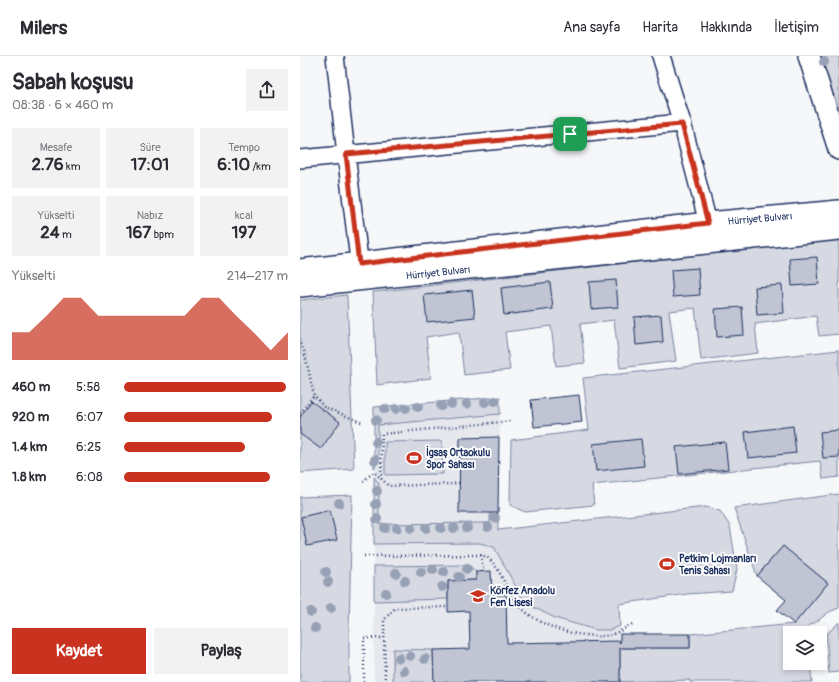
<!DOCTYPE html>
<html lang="tr">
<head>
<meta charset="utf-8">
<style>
	body { margin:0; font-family:Pangolin,sans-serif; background:#f2f2f3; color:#2b2b33; height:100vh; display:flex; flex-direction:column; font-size:15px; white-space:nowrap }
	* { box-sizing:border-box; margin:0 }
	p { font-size:13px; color:#7c7c81 }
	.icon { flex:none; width:22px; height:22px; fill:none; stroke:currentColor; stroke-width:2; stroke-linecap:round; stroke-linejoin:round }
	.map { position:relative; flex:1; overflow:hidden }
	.details { display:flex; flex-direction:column; background:#fff; width:300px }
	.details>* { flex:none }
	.controls { position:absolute; left:483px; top:570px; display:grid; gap:8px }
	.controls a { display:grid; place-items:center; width:44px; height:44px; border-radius:0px; background:#fff; box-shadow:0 2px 6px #0003; font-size:20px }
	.pin { position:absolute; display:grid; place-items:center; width:34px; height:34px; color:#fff; margin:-17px; border-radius:8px; box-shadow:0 2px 6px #0006 }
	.round { display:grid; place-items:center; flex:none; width:42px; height:42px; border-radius:0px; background:#f2f2f3 }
	.headline { display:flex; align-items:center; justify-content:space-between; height:68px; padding:0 12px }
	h1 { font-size:22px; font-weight:800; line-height:30px }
	.figures { display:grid; grid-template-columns:repeat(3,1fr); gap:6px; height:68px; padding:4px 12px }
	.figures div { display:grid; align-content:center; border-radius:0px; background:#f2f2f3; text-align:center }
	.figures b { font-size:17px; font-weight:800 }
	.figures small { font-size:11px; font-weight:400 }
	.figures p { font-size:11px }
	.chart { height:112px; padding:8px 12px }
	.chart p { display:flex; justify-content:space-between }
	.chart svg { width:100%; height:72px; margin-top:4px; fill:#c8321e; opacity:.7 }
	.button { display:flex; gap:8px; margin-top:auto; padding:8px 12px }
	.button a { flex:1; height:46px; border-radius:0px; background:#c8321e; color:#fff; font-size:16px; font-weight:800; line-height:46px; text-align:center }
	.button a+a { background:#f2f2f3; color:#2b2b33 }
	ul { padding:0 12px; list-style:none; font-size:13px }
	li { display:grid; grid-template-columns:64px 48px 1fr; align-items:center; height:30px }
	li i { height:10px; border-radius:5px; background:#c8321e }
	header { display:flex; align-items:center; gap:24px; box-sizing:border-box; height:56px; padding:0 20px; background:#fff; border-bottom:1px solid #e1e1e2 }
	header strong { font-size:19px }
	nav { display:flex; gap:22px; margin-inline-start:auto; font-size:14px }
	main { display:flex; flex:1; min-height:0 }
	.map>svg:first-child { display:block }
	.built { fill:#e6e8ee }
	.green { fill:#d6d9e2; stroke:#7884a0 }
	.building { fill:#c0c4d3; stroke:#1b2f5e }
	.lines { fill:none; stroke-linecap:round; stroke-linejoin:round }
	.minor-casing { stroke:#1b2f5e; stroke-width:20 }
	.major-casing { stroke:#1b2f5e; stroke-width:24 }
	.path { stroke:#1b2f5e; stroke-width:2.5; stroke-dasharray:1 3; stroke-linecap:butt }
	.minor { stroke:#fff; stroke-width:17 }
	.major { stroke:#fff; stroke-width:21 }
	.tree { fill:#97a1b6 }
	.route-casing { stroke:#fff; stroke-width:8 }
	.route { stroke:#c8321e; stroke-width:5 }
	.labels { text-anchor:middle; stroke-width:3.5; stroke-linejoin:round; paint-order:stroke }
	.street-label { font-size:10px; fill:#1b2f5e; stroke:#fff }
	.poi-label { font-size:10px; font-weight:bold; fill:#1b2f5e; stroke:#fff; text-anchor:start }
</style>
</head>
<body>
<header>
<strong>Milers</strong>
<nav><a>Ana sayfa</a><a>Harita</a><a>Hakkında</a><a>İletişim</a></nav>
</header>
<main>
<section class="details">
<div class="headline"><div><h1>Sabah koşusu</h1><p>08:38 · 6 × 460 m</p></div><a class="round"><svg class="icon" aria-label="share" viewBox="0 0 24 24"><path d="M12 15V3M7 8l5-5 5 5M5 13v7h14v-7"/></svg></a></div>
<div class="figures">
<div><p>Mesafe</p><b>2.76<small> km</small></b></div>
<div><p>Süre</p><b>17:01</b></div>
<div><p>Tempo</p><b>6:10<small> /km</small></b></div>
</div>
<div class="figures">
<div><p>Yükselti</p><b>24<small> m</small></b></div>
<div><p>Nabız</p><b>167<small> bpm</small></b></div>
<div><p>kcal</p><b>197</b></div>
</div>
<div class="chart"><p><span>Yükselti</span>214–217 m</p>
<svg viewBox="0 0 160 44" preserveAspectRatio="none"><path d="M0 44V27L10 27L20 17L30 6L40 6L50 17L60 17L70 17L80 17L90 17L100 17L110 6L120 6L130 17L140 27L150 38L160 27V44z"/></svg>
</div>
<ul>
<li><b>460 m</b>5:58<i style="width:99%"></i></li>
<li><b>920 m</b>6:07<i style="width:90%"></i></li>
<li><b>1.4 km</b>6:25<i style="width:74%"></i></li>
<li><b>1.8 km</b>6:08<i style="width:89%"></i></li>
</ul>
<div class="button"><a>Kaydet</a><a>Paylaş</a></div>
</section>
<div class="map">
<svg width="539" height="626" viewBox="0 0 539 626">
	<rect width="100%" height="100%" fill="#f6f7f9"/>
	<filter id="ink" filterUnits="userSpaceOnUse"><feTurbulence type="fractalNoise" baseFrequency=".025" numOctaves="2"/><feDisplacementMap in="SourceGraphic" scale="8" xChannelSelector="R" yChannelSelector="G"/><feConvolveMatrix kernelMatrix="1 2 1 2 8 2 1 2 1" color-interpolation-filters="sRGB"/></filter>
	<g filter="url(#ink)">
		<polygon class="built" points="200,341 198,474 320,570 320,592 390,592 390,626 74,626 74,351"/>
		<g class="green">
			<polygon points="509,0 539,0 539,52 527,55"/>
			<polygon points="539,183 539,278 519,280 516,260 455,268 458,297 401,304 395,252 369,255 376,305 320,312 314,264 280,268 285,307 256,310 251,270 205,276 210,314 164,319 159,276 126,281 131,322 77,329 73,236"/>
			<polygon points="47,239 54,413 0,417 0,244"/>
			<polygon points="539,294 539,421 523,423 520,405 292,429 294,449 225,456 210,449 211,384 289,374 283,322"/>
			<polygon points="200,341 200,358 78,369 78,407 74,412 74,351"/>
			<polygon points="142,385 143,418 85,419 85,386"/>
			<polygon points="74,421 79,428 79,468 190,467 190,457 198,457 198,474 406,451 420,455 430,470 437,513 432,535 387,538 319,548 320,570 310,574 296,574 255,562 233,551 221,540 194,491 180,487 74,488"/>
			<polygon points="539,438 539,552 529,556 516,566 508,570 508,577 490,577 490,607 510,607 512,626 390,626 390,624 306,626 320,626 320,592 390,592 390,578 494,568 528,527 483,490 457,520 434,452"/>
			<polygon points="52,439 49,573 49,626 0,626 0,441"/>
			<polygon points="169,509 176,516 176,524 148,525 148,543 74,545 74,510"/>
			<polygon points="539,566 539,616 529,617 526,579"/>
			<polygon points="93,593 133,594 134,626 93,626"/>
		</g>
		<g class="building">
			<polygon points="517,201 519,228 492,230 490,203"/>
			<polygon points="398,212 400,239 373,241 371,214"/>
			<polygon points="316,224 318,251 291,253 289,226"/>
			<polygon points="250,226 253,253 204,259 201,232"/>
			<polygon points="482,229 484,257 457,259 455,231"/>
			<polygon points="172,234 175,261 127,266 124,239"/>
			<polygon points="442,251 444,279 417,281 415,253"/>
			<polygon points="361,259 363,286 336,289 334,261"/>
			<polygon points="279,339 282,366 234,371 231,344"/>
			<polygon points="11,345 40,366 21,393 0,378 0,361"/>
			<polygon points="493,370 496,397 448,402 445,376"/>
			<polygon points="539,374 539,401 523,402 520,376"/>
			<polygon points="199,381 198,457 159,457 160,382"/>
			<polygon points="341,383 344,410 296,415 293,388"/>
			<polygon points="425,386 428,413 379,418 376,391"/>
			<polygon points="30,454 37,484 7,490 1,461"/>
			<polygon points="483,490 528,527 494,568 477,554 486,544 457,520"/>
			<polygon points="191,515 192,538 206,538 207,587 320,585 320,587 320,578 390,578 390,592 320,592 320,626 134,626 133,594 170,593 169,555 148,556 148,525 176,524 176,516"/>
		</g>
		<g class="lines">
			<g class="minor-casing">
				<g id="minor">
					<polyline points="35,0 46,98 61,220"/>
					<polyline points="361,0 382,67 408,167"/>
					<polyline points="0,103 382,67"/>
				</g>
			</g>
			<g class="major-casing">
				<g id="major">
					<polyline points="509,0 539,93"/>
					<polyline points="0,214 408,167 539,155"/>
					<polyline points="0,230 539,173"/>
				</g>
			</g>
			<g class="path">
				<polyline points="0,288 4,294 14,339 24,351 63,367"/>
				<polyline points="0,357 14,339"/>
				<polyline points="0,360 1,361"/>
				<polyline points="81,423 82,378 211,365"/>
				<polyline points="63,425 74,416 89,430 151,428 159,427"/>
				<polyline points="181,499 183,516"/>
				<path d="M64 500 181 499C184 500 187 501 189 503 201 513 205 532 215 545 232 566 259 576 285 579 293 580 301 581 309 579 316 578 327 571 334 567"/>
				<polyline points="64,626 64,582 84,582"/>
				<polyline points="85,626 84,564 95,552 148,551"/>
				<polyline points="357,626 358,625"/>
			</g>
			<use href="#minor" class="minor"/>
			<use href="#major" class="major"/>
		</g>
		<g class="tree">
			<circle cx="524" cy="6" r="5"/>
			<circle cx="195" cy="345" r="5"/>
			<circle cx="185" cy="346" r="5"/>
			<circle cx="151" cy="348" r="5"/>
			<circle cx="167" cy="348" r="5"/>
			<circle cx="141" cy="350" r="5"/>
			<circle cx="118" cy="351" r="5"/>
			<circle cx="106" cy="352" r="5"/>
			<circle cx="85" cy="353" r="5"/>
			<circle cx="96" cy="353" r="5"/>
			<circle cx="76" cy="364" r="5"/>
			<circle cx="76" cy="386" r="5"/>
			<circle cx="75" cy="404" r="5"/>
			<circle cx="77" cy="435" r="5"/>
			<circle cx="39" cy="447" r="5"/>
			<circle cx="76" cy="448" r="5"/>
			<circle cx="195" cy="462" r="5"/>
			<circle cx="77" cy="463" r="5"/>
			<circle cx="188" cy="471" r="5"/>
			<circle cx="85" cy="472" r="5"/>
			<circle cx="97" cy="472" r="5"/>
			<circle cx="111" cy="472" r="5"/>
			<circle cx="126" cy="472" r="5"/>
			<circle cx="141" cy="472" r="5"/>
			<circle cx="154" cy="472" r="5"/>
			<circle cx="167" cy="472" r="5"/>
			<circle cx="167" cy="513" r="5"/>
			<circle cx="133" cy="514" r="5"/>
			<circle cx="26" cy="516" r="5"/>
			<circle cx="121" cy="516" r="5"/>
			<circle cx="144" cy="516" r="5"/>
			<circle cx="96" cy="517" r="5"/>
			<circle cx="159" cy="521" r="5"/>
			<circle cx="105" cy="525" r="5"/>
			<circle cx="28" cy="526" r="5"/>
			<circle cx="142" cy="531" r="5"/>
			<circle cx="86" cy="537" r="5"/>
			<circle cx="31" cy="552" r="5"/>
			<circle cx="11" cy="556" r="5"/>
			<circle cx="15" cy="572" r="5"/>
			<circle cx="110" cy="600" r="5"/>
			<circle cx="99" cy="602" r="5"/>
			<circle cx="125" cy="603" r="5"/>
			<circle cx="104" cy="615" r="5"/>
		</g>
	</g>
	<g class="lines" filter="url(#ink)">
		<g class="route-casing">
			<polygon id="route" points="382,68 408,167 59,208 46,98"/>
		</g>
		<use href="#route" class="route"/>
	</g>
	<defs>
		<g id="stadium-bare" transform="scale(1.2)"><path d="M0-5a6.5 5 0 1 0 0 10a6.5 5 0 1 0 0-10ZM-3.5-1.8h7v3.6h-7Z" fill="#c8321e" stroke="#fff" stroke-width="2.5" paint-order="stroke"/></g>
		<g id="school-bare" transform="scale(1.2)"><path d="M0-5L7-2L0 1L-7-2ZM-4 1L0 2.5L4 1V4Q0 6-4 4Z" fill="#c8321e" stroke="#fff" stroke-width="2.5" paint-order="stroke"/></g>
	</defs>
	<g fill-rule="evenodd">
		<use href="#stadium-bare" x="114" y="402"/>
		<use href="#stadium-bare" x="367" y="508"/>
		<use href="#school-bare" x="178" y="540"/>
	</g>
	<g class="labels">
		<g class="street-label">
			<text transform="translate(460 162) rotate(-5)" y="4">Hürriyet Bulvarı</text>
			<text transform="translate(138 216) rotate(-6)" y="4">Hürriyet Bulvarı</text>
		</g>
		<g class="poi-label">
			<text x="126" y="400">İgsaş Ortaokulu<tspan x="126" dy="12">Spor Sahası</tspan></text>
			<text x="379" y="506">Petkim Lojmanları<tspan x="379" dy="12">Tenis Sahası</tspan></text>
			<text x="190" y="538">Körfez Anadolu<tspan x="190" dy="12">Fen Lisesi</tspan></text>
		</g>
	</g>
</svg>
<div class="controls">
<a><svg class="icon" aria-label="layers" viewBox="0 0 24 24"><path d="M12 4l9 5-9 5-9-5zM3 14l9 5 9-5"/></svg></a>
</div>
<div class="pin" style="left:270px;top:78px;background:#1e9e55"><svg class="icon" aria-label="arrive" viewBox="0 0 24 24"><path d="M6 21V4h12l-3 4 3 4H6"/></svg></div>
</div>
</main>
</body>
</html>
